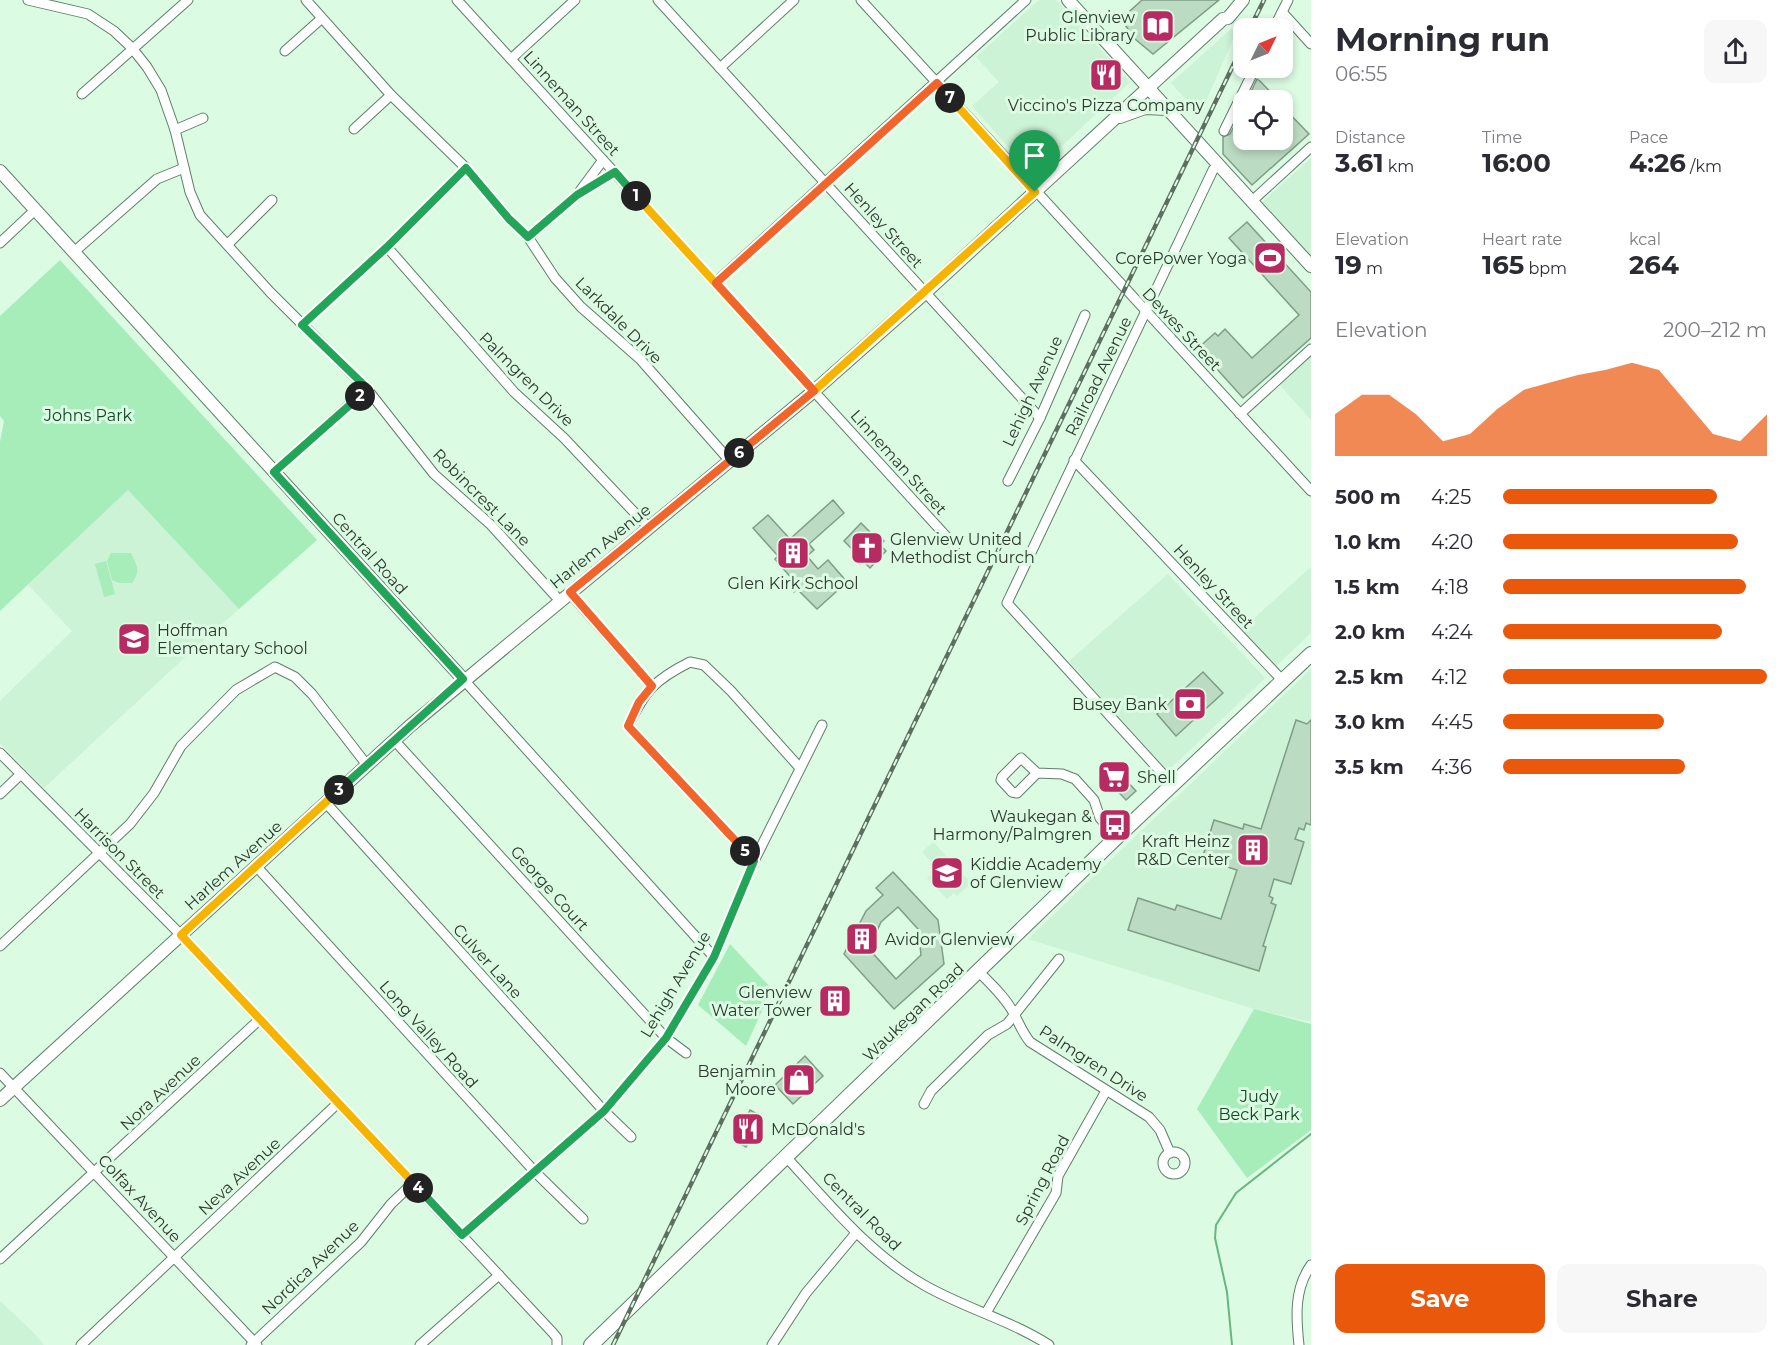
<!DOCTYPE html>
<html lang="en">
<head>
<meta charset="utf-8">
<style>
	body { margin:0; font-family:Montserrat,sans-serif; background:#f7f7f7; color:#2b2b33; height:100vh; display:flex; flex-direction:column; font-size:22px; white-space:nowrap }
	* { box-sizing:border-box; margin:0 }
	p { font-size:20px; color:#7c7c81 }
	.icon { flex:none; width:33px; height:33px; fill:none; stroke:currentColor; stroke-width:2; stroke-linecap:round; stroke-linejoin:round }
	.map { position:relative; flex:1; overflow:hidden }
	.sheet { display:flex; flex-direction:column; background:#fff; width:480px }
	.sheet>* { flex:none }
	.needle { width:39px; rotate:47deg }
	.tools { position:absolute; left:1233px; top:18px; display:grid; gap:12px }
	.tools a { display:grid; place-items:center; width:60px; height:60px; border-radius:12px; background:#fff; box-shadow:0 3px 9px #0003; font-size:30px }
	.pin { position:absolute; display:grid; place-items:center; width:51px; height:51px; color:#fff; margin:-62px -26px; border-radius:50% 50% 50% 0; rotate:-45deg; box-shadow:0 0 6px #0007 }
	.pin .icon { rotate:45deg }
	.km { position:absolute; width:30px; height:30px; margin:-15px; border-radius:50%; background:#222; color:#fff; font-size:16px; line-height:30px; text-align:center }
	.round { display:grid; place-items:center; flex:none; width:63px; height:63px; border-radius:12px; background:#f7f7f7 }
	.overview { display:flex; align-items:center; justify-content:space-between; height:102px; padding:0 24px }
	h1 { font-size:33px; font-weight:700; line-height:45px }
	.metrics { display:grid; grid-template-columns:repeat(3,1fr); gap:9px; height:102px; padding:6px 24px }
	.metrics div { display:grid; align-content:center }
	.metrics b { font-size:26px; font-weight:700 }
	.metrics small { font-size:16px; font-weight:400 }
	.metrics p { font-size:16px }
	.chart { height:168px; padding:12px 24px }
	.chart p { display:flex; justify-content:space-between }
	.chart svg { width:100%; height:108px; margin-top:6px; fill:#ea580c; opacity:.7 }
	.cta { display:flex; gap:12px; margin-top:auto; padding:12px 24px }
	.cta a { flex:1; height:69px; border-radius:12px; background:#ea580c; color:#fff; font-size:24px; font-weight:700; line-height:69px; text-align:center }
	.cta a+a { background:#f7f7f7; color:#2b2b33 }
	ul { padding:0 24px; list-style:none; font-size:20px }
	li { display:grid; grid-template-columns:96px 72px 1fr; align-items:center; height:45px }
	li i { height:15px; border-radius:8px; background:#ea580c }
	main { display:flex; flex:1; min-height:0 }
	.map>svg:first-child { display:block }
	.built { fill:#ccf3d5 }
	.green { fill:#a7edba }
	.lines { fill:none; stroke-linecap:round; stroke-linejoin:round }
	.stream { stroke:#69b580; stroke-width:2 }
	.building { fill:#bcdbc3; stroke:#7f9d86; stroke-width:1.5; fill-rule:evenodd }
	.street-casing { stroke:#607e68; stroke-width:11 }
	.secondary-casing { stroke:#607e68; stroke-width:14 }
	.primary-casing { stroke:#607e68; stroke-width:16 }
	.street { stroke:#fff; stroke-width:9 }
	.secondary { stroke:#fff; stroke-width:12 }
	.primary { stroke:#fff; stroke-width:14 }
	.rail-casing { stroke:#5d6f61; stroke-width:4.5 }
	.rail { stroke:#dbfbe2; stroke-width:2; stroke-dasharray:7; stroke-linecap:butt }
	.split-1-casing { stroke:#fff; stroke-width:12 }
	.split-2-casing { stroke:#fff; stroke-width:12 }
	.split-3-casing { stroke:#fff; stroke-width:12 }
	.split-4-casing { stroke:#fff; stroke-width:12 }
	.split-5-casing { stroke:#fff; stroke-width:12 }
	.split-6-casing { stroke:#fff; stroke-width:12 }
	.split-7-casing { stroke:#fff; stroke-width:12 }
	.split-8-casing { stroke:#fff; stroke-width:12 }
	.split-1 { stroke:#f5b400; stroke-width:8 }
	.split-2 { stroke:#22a559; stroke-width:8 }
	.split-3 { stroke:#22a559; stroke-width:8 }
	.split-4 { stroke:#f5b400; stroke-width:8 }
	.split-5 { stroke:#22a559; stroke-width:8 }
	.split-6 { stroke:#f0652b; stroke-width:8 }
	.split-7 { stroke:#f0652b; stroke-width:8 }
	.split-8 { stroke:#f5b400; stroke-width:8 }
	.labels { text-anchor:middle; stroke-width:6; stroke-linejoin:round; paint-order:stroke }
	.poi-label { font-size:16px; fill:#2c382f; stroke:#dbfbe2; text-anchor:end }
	.street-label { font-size:16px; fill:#2c382f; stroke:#dbfbe2 }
	.park-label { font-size:16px; fill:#0e4825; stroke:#dbfbe2 }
</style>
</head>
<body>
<main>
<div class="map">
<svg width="1311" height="1345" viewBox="0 0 1311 1345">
	<rect width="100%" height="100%" fill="#dbfbe2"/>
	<g class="built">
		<polygon points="1039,0 1056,0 1130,82 1032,174 972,106 999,82 976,57"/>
		<polygon points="1232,28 1237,30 1200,115 1171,83"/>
		<polygon points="1311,158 1311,255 1262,202"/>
		<polygon points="1311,357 1311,420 1280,385"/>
		<polygon points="128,490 239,608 317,540 195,648 44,788 0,743 0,701 72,631 28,585"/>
		<polygon points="1311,567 1311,633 1275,667 1241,630"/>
		<polygon points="1168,574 1265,678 1168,771 1069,661"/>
		<polygon points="1311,669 1311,1022 1254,1009 1028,939"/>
		<polygon points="933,842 971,883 957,896 954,893 947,899 927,878 937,868 922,852"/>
		<polygon points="0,1301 32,1331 44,1345 0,1345"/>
	</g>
	<g class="green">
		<polygon points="60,260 317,540 239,609 128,490 0,611 0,442 4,421 0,416 0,316"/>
		<path d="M111 553H131C137 566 141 571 132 583H119L112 580 107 561Z"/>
		<polygon points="106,561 115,594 104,597 95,564"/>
		<polygon points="730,944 772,989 746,1046 698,1005"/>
		<polygon points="1254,1009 1311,1024 1311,1130 1247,1178 1197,1109"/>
	</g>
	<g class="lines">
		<polyline class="stream" points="1232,1345 1227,1292 1215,1238 1216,1225 1236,1193 1311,1134"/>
	</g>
	<g class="building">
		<polygon points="1142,0 1219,0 1153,54 1135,39 1121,19"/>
		<polygon points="1257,79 1260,81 1278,100 1247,100"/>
		<polygon points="1282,106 1309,134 1252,185 1223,154 1223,137 1230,134 1244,107 1244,140 1282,140"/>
		<polygon points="1247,222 1311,292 1311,338 1243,398 1198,348 1215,333 1218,336 1225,329 1252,358 1299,315 1229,238"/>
		<polygon points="833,500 844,513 809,544 814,550 807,556 818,569 828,560 847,582 817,609 797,589 794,592 788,585 793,580 775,559 778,556 753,528 768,515 790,539"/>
		<polygon points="861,523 875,537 878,535 884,541 880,545 886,551 870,568 863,561 860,564 854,558 857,554 844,541"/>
		<polygon points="1203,672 1223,693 1176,736 1157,714"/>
		<polygon points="1296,720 1307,724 1311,720 1311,825 1306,823 1304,830 1299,828 1295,839 1304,842 1291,884 1274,879 1269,896 1273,898 1271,903 1276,905 1263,946 1266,947 1259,971 1128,930 1138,898 1175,910 1177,905 1221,919 1237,870 1202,859 1214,820 1243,829 1244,824 1261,829"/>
		<polygon points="1119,767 1124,772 1121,775 1136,791 1126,800 1111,784 1108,787 1104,782"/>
		<path d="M893 872 938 920 944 964 894 1009 844 954 866 911 883 895 876 888ZM898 907 918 929 921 955 896 979 869 949 881 922Z"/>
		<circle cx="835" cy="1000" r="14"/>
		<polygon points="805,1056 823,1076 793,1104 775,1085"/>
		<polygon points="750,1110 762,1117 746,1147 735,1141"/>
	</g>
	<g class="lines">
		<g class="street-casing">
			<g id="street">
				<polyline points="28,0 88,14 114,31 132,48 147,67 161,90 175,130 190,192 200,215 270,292 367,389 434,474 491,525 560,601"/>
				<polyline points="306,0 391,95 466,168 509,219 528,237 555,278 581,307 640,359 730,461"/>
				<polyline points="457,0 955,546"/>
				<polyline points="658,0 1040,418"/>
				<polyline points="861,0 1311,491"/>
				<polyline points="1282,12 1311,44"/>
				<polyline points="1274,28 1288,0"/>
				<polyline points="285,51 321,19"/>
				<polyline points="511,59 575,0"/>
				<polyline points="720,68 794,0"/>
				<polyline points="82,94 188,0"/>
				<polyline points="354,129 391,95"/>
				<polyline points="175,130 203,118"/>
				<polyline points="1224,131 1255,68"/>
				<polyline points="580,191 603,160"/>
				<polyline points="1252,201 1311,147"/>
				<polyline points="528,237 577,195 615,172"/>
				<polyline points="0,243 35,210"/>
				<polyline points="228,244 272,200"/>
				<polyline points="387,247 514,392 564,438 649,528"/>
				<polyline points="74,252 157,179 184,168"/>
				<polyline points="715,283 1026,0"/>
				<polyline points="302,325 387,247 466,168"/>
				<polyline points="1240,414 1311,349"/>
				<polyline points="1074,460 1283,681"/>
				<polyline points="274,472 367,389"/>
				<polyline points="1008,481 1040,418 1085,315"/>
				<polyline points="570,593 652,686"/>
				<polyline points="463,679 714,957"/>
				<polyline points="394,740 666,1038 686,1053"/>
				<polyline points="0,753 181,935 553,1333 557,1338 557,1345"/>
				<polyline points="1037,773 1017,793 1012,792 1001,780 1002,777 1021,758 1037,773 1062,774 1075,779 1094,800 1100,818 1117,837"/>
				<polyline points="1172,784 1007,603 1213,170 1219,165"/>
				<polyline points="0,794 21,774"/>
				<polyline points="326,803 604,1111 631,1137"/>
				<path d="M754 861 628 726C645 691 654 680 690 662L704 665 731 691 800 768"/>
				<polyline points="256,866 536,1173 583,1219"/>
				<polyline points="0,946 130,824 154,793 181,746 236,690 275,667 295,677 312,694 367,765"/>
				<path d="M979 972C991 984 1005 997 1013 1012 1019 1023 1022 1032 1030 1042L1149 1117 1160 1130 1170 1153"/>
				<polyline points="0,1073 257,1345"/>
				<polyline points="924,1104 931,1091 988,1035 1007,1024 1059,959"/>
				<circle cx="1174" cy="1163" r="11"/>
				<path d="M786 1157C829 1203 869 1254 924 1285 964 1308 1010 1320 1049 1345"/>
				<polyline points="462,1235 604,1111 666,1038 714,957 754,861 822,725"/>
				<polyline points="0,1259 260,1019"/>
				<polyline points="986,1313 1056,1193 1058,1176 1106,1091"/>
				<polyline points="81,1345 338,1103"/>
				<polyline points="251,1345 361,1242 391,1204 413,1183"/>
				<polyline points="420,1345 499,1275"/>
				<polyline points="772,1345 806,1293 856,1233"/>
				<path d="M1299 1345C1296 1317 1294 1289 1311 1265"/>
			</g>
		</g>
		<g class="secondary-casing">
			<g id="secondary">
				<polyline points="1068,0 1311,266"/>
				<polyline points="1120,117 1145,108 1168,109"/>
				<polyline points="0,171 463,679"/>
				<polyline points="0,1100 410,726 814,391 925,293 1223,19 1228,18 1243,0"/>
			</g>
		</g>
		<g class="primary-casing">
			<polyline id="primary" points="591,1345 1117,837 1311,654"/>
		</g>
		<use href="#street" class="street"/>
		<use href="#secondary" class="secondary"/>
		<use href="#primary" class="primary"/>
		<g class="rail-casing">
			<g id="rail">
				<polyline points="1250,28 1264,0"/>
				<polyline points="613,1345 1244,43"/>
			</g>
		</g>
		<use href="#rail" class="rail"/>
	</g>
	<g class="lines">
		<g class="split-1-casing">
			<polyline id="split-1" points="636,196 814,391 1035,192"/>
		</g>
		<g class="split-2-casing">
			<polyline id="split-2" points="360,396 368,389 302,325 387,247 466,168 509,219 528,237 577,195 615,172 636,196"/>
		</g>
		<g class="split-3-casing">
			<polyline id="split-3" points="339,790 463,679 274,472 360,396"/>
		</g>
		<g class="split-4-casing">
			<polyline id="split-4" points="339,790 181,935 418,1188"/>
		</g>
		<g class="split-5-casing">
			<polyline id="split-5" points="418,1188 462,1235 604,1111 666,1038 714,957 754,861 745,851"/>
		</g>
		<g class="split-6-casing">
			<polyline id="split-6" points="739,453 570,592 652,686 639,702 628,726 745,851"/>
		</g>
		<g class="split-7-casing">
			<polyline id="split-7" points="739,453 814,391 716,283 937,83 950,98"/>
		</g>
		<g class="split-8-casing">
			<polyline id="split-8" points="950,98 1035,192"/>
		</g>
		<use href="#split-1" class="split-1"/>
		<use href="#split-2" class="split-2"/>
		<use href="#split-3" class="split-3"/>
		<use href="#split-4" class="split-4"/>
		<use href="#split-5" class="split-5"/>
		<use href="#split-6" class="split-6"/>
		<use href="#split-7" class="split-7"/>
		<use href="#split-8" class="split-8"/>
	</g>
	<defs>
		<g id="library-square" transform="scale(1.725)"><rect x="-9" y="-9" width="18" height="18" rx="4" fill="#b82b62" stroke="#dbfbe2"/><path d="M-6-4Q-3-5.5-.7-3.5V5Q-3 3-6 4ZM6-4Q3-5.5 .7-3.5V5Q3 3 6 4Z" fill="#fff"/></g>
		<g id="restaurant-square" transform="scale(1.725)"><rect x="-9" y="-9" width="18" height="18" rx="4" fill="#b82b62" stroke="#dbfbe2"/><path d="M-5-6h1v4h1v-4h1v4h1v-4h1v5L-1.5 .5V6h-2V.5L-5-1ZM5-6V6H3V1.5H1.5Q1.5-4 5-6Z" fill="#fff"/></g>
		<g id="stadium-square" transform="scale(1.725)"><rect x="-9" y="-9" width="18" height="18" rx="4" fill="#b82b62" stroke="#dbfbe2"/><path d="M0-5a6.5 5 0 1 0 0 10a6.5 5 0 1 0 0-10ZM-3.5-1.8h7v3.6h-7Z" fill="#fff"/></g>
		<g id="church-square" transform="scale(1.725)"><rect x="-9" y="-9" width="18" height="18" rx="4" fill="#b82b62" stroke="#dbfbe2"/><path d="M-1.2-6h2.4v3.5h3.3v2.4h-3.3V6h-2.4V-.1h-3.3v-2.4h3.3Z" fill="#fff"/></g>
		<g id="building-square" transform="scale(1.725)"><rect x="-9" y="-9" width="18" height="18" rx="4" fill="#b82b62" stroke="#dbfbe2"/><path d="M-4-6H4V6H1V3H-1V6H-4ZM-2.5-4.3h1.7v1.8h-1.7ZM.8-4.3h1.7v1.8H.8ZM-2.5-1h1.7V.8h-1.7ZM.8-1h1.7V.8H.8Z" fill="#fff"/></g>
		<g id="school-square" transform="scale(1.725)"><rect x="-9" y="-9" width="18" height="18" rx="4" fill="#b82b62" stroke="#dbfbe2"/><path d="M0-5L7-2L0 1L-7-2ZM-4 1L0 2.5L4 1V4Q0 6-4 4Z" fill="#fff"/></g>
		<g id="bank-square" transform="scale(1.725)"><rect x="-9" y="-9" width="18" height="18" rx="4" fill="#b82b62" stroke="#dbfbe2"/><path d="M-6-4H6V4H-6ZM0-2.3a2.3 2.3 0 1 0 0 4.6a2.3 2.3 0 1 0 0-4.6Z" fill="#fff"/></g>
		<g id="supermarket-square" transform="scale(1.725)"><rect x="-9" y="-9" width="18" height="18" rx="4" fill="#b82b62" stroke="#dbfbe2"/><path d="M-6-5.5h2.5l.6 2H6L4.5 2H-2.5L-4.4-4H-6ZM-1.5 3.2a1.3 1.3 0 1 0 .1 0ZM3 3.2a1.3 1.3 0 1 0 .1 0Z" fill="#fff"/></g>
		<g id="bus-square" transform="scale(1.725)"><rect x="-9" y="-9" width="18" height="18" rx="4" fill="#b82b62" stroke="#dbfbe2"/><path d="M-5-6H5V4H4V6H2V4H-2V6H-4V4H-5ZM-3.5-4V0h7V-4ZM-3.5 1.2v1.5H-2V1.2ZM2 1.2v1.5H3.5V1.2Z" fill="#fff"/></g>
		<g id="shop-square" transform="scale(1.725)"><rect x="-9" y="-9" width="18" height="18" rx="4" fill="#b82b62" stroke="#dbfbe2"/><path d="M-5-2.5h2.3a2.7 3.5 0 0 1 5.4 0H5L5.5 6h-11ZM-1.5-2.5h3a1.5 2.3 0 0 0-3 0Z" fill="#fff"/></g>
	</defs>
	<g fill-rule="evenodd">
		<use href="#library-square" x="1158" y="26"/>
		<use href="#restaurant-square" x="1106" y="75"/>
		<use href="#stadium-square" x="1270" y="258"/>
		<use href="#church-square" x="867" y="548"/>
		<use href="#building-square" x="793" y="553"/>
		<use href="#school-square" x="134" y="639"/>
		<use href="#bank-square" x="1190" y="704"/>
		<use href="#supermarket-square" x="1114" y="777"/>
		<use href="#bus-square" x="1115" y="825"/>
		<use href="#building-square" x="1253" y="850"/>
		<use href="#school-square" x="947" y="873"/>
		<use href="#building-square" x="862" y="939"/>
		<use href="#building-square" x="835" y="1001"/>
		<use href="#shop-square" x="799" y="1080"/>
		<use href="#restaurant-square" x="748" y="1129"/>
	</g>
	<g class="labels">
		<g class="poi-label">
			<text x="1135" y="23">Glenview<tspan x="1135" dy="18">Public Library</tspan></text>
			<text x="1106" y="111" text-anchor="middle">Viccino's Pizza Company</text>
			<text x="1247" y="264">CorePower Yoga</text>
			<text x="890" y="545" text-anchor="start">Glenview United<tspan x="890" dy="18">Methodist Church</tspan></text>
			<text x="793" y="589" text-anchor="middle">Glen Kirk School</text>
			<text x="157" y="636" text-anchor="start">Hoffman<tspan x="157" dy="18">Elementary School</tspan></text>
			<text x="1167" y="710">Busey Bank</text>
			<text x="1137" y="783" text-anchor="start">Shell</text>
			<text x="1092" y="822">Waukegan &amp;<tspan x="1092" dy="18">Harmony/Palmgren</tspan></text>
			<text x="1230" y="847">Kraft Heinz<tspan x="1230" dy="18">R&amp;D Center</tspan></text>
			<text x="970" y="870" text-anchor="start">Kiddie Academy<tspan x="970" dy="18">of Glenview</tspan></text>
			<text x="885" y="945" text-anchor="start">Avidor Glenview</text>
			<text x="812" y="998">Glenview<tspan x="812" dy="18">Water Tower</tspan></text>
			<text x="776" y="1077">Benjamin<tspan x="776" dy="18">Moore</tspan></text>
			<text x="771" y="1135" text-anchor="start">McDonald's</text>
		</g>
		<g class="street-label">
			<text transform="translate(572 103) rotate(48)" y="6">Linneman Street</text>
			<text transform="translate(884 225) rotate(48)" y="6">Henley Street</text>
			<text transform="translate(619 320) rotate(45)" y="6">Larkdale Drive</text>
			<text transform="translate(1182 329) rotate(47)" y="6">Dewes Street</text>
			<text transform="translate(1098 376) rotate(-64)" y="6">Railroad Avenue</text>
			<text transform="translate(527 379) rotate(45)" y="6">Palmgren Drive</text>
			<text transform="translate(1032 391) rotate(-65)" y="6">Lehigh Avenue</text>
			<text transform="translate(899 462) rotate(48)" y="6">Linneman Street</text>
			<text transform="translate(482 497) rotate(45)" y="6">Robincrest Lane</text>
			<text transform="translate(600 546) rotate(-39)" y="6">Harlem Avenue</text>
			<text transform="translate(370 553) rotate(48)" y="6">Central Road</text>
			<text transform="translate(1214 586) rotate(47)" y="6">Henley Street</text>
			<text transform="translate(120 853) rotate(45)" y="6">Harrison Street</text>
			<text transform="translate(233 865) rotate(-42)" y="6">Harlem Avenue</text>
			<text transform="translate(550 888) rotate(48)" y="6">George Court</text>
			<text transform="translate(488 961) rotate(48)" y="6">Culver Lane</text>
			<text transform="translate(675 984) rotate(-59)" y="6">Lehigh Avenue</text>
			<text transform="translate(913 1012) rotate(-44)" y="6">Waukegan Road</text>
			<text transform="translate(429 1034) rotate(48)" y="6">Long Valley Road</text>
			<text transform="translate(1094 1063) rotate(33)" y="6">Palmgren Drive</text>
			<text transform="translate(160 1092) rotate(-43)" y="6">Nora Avenue</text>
			<text transform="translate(239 1176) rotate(-43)" y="6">Neva Avenue</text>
			<text transform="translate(1042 1180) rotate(-63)" y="6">Spring Road</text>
			<text transform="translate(140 1198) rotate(47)" y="6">Colfax Avenue</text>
			<text transform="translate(862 1211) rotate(45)" y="6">Central Road</text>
			<text transform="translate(310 1267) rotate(-44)" y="6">Nordica Avenue</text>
		</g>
		<g class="park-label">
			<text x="88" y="421">Johns Park</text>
			<text x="1259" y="1102">Judy<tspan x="1259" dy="18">Beck Park</tspan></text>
		</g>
	</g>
</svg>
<div class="tools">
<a><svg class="needle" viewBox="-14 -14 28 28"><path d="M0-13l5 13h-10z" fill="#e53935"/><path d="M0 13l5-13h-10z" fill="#7c7c81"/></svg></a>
<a><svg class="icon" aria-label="locate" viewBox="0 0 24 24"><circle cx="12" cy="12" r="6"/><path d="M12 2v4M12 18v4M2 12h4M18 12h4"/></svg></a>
</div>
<div class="pin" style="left:1035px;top:192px;background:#1e9e55"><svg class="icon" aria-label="arrive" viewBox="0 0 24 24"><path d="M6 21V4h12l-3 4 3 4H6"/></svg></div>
<b class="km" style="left:636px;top:196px">1</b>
<b class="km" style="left:360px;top:396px">2</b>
<b class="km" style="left:339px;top:790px">3</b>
<b class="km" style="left:418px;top:1188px">4</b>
<b class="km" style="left:745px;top:851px">5</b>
<b class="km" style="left:739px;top:453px">6</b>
<b class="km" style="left:950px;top:98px">7</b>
</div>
<section class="sheet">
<div class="overview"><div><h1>Morning run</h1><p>06:55</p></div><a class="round"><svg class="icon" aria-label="share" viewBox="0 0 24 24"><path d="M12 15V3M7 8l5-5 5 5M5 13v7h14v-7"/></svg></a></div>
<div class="metrics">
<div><p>Distance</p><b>3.61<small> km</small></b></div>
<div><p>Time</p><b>16:00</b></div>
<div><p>Pace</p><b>4:26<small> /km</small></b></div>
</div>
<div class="metrics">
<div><p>Elevation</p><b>19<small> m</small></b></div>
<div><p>Heart rate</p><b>165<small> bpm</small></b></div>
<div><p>kcal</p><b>264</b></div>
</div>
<div class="chart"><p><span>Elevation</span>200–212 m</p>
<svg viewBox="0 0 160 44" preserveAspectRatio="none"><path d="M0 44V27L10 19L20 19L30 27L40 38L50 35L60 25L70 17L80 14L90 11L100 9L110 6L120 9L130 22L140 35L150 38L160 27V44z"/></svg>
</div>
<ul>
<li><b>500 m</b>4:25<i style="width:81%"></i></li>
<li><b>1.0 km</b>4:20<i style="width:89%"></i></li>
<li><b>1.5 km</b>4:18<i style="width:92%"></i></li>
<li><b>2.0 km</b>4:24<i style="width:83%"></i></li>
<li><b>2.5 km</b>4:12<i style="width:100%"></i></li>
<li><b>3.0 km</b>4:45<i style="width:61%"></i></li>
<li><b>3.5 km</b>4:36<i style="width:69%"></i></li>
</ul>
<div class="cta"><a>Save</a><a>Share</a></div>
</section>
</main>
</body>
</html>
